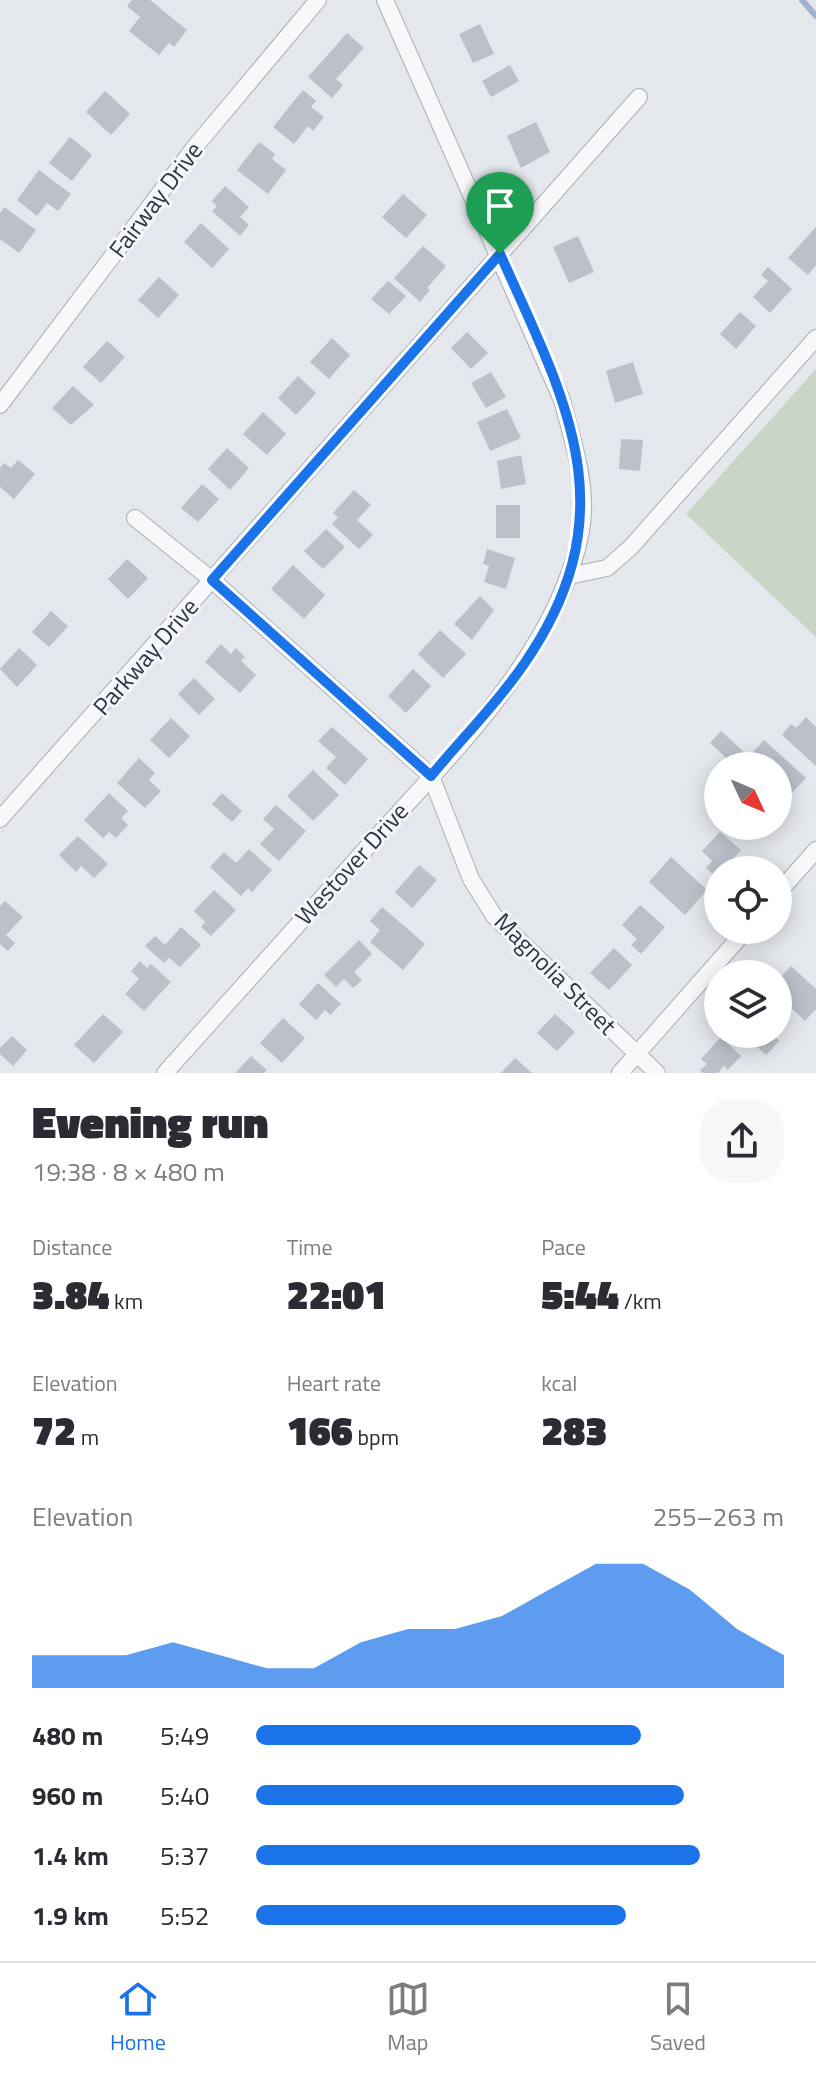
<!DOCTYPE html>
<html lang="en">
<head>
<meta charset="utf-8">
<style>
	body { margin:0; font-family:"Titillium Web",sans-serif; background:#f7f7f7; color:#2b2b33; height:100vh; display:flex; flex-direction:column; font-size:30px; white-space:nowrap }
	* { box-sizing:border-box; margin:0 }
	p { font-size:26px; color:#7c7c81 }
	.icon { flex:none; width:44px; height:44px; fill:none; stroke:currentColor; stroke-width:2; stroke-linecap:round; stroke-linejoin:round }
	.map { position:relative; height:1073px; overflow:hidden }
	.drawer { display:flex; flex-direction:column; background:#fff; flex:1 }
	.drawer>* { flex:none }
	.needle { width:52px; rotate:134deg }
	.fabs { position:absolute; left:704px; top:752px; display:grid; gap:16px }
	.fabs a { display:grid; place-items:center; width:88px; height:88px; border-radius:50%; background:#fff; box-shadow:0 4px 20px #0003; font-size:40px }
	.pin { position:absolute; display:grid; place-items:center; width:68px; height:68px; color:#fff; margin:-82px -34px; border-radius:50% 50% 50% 0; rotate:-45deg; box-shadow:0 0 8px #0007 }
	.pin .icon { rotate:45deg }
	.round { display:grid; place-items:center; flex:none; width:84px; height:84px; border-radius:32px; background:#f7f7f7 }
	.summary { display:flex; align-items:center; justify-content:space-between; height:136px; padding:0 32px }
	h1 { font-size:44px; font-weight:800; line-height:60px }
	.stats { display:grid; grid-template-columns:repeat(3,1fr); gap:12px; height:136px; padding:8px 32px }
	.stats div { display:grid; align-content:center }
	.stats b { font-size:40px; font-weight:800 }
	.stats small { font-size:22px; font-weight:400 }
	.stats p { font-size:22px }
	.chart { height:224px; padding:16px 32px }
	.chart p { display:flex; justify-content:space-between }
	.chart svg { width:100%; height:144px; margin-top:8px; fill:#1a73e8; opacity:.7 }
	ul { padding:0 32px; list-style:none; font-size:26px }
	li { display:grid; grid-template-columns:128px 96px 1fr; align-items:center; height:60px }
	li i { height:20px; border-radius:10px; background:#1a73e8 }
	.tabs { display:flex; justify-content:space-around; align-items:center; height:112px; border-top:2px solid #e1e1e2; background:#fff; font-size:22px; color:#7c7c81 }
	.tabs a { display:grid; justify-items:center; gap:4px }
	.tabs .active { color:#1a73e8 }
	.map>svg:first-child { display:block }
	.green { fill:#c9d6c5 }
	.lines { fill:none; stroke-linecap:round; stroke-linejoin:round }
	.stream { stroke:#9fb4cc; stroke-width:6 }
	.building { fill:#bbc0ca }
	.minor-casing { stroke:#a9aeb7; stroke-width:18 }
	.minor { stroke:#f7f8fa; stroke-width:16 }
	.route-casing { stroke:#fff; stroke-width:16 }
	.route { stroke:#1a73e8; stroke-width:10 }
	.labels { text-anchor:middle; stroke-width:6; stroke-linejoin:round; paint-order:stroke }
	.street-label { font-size:24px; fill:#2b3445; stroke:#f4f6f9 }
</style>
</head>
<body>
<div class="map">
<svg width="816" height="1073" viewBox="0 0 816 1073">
	<rect width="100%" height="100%" fill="#e4e7ec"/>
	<polygon class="green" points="816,369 816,637 686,514"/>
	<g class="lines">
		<polyline class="stream" points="802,0 816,16"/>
	</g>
	<g class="building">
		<polygon points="132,0 150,0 187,30 174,47 169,43 159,55 129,31 140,17 127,6"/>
		<polygon points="480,24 494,54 473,63 459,34"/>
		<polygon points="347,33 364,48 336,79 343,85 332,98 308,77"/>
		<polygon points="510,65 519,81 491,97 482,81"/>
		<polygon points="303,90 316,101 311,107 324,117 313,131 308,126 294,144 273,127"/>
		<polygon points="105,91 130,114 111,135 86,112"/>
		<polygon points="536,122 550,152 521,168 507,136"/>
		<polygon points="70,137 92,155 72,181 49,163"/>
		<polygon points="259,142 275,154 272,159 286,170 268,194 237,170"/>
		<polygon points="39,170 71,194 58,211 47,203 37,216 17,200"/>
		<polygon points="225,186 249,207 240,217 249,225 240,236 212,211 217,206 212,201"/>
		<polygon points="403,194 427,215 406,238 382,217"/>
		<polygon points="4,207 36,230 19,253 0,239 0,213"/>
		<polygon points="201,223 229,249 212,268 184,242"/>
		<polygon points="816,227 816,265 808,275 788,258"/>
		<polygon points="578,236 594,272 569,283 553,247"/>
		<polygon points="423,246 446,266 427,288 430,290 420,302 394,278"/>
		<polygon points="768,267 792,289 770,313 753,297 768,281 761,275"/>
		<polygon points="159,277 179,295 158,318 138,300"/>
		<polygon points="388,281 406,296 389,314 371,299"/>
		<polygon points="740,312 756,326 736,349 720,334"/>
		<polygon points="467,332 488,353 471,369 451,348"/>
		<polygon points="332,338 350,355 329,379 310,362"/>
		<polygon points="107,341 125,357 101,383 83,367"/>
		<polygon points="633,362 643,394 615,403 606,371"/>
		<polygon points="491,372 506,397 486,408 471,383"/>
		<polygon points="298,376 316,393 296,415 278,398"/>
		<polygon points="73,386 94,405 71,425 52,408"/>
		<polygon points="507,409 521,438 490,451 477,422"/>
		<polygon points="263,412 286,434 267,455 243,434"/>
		<polygon points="621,439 643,440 640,471 619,469"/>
		<polygon points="227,448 249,468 230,490 208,469"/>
		<polygon points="521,455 526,484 501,489 497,461"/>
		<polygon points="18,460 35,474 14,499 0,487 0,468 4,463 11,468"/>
		<polygon points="202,484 219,499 198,522 181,508"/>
		<polygon points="354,490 371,505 357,520 373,535 359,549 332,524 338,517 333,513"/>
		<rect x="496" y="505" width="24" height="33"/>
		<polygon points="326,529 345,547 323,569 304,551"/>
		<polygon points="487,549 515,558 506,589 484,582 489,566 483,564"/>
		<polygon points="127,559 148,578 128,599 108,579"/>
		<polygon points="293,565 325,595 304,619 271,589"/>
		<polygon points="480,596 494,610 472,640 454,624"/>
		<polygon points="51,611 68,626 49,647 32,632"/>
		<polygon points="440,630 466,654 443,678 418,654"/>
		<polygon points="221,644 231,654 236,648 245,657 241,661 256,675 240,693 205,662"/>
		<polygon points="19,648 37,665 17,687 0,669"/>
		<polygon points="413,669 431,686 406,713 388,696"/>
		<polygon points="194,678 215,699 199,715 178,694"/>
		<polygon points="806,717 816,727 816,766 782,735 791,724 796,728"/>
		<polygon points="171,718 190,736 169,758 150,740"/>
		<polygon points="332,727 368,759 345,785 326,768 336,757 318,741"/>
		<polygon points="721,731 746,754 735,766 710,743"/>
		<polygon points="764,740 806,778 788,797 778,788 778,766 753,766 746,760"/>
		<polygon points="139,758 155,773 149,780 161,791 145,808 117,783"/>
		<polygon points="313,770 339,795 313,821 287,796"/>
		<polygon points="109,793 128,811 121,818 128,825 116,838 109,832 103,838 84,820"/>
		<polygon points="222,793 242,811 232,822 212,804"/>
		<polygon points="276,805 306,831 279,861 260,844 274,829 263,819"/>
		<polygon points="742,826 763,826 749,841 738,831"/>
		<polygon points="720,832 741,850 723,870 718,870 717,877 706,868 712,861 702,851"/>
		<polygon points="78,836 108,864 94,878 81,866 76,872 59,855"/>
		<polygon points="249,849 272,870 252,892 248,888 241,896 210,867 224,852 236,863"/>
		<polygon points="671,857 707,890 685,915 649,882"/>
		<polygon points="419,865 437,880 412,908 395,892"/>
		<polygon points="214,890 236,910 211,936 201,927 205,922 194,911"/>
		<polygon points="5,901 23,917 6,935 15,943 8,951 0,944 0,906"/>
		<polygon points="640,905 665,927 641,954 631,945 637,939 622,925"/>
		<polygon points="382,907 425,944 403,970 370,942 380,930 370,921"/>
		<polygon points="181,927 201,945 180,967 169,958 164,963 145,946 155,936 165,945"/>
		<polygon points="359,940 372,954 354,972 362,980 353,988 344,979 336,987 324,975"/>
		<polygon points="614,948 632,965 609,990 590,973"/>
		<polygon points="140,961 147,968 151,964 171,982 144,1011 125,994 139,979 131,971"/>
		<polygon points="791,966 816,989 816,1009 805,1021 783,1000 778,1006 778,980"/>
		<polygon points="318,983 341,1004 330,1015 325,1010 316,1020 299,1004"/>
		<polygon points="103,1014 123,1032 94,1063 74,1045"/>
		<polygon points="555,1014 575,1032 557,1051 537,1033"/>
		<polygon points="283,1018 305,1038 282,1063 260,1043"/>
		<polygon points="778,1022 784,1028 776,1037 779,1041 766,1055 743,1034 778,1034"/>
		<polygon points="12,1036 27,1050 13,1066 0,1054 0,1048"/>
		<polygon points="721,1037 741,1056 728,1070 724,1066 718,1073 703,1073 700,1070 707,1064 701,1059"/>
		<polygon points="251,1056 267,1070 264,1073 235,1073"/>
		<polygon points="515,1058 532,1073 501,1073"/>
	</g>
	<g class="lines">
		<g class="minor-casing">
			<g id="minor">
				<polyline points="0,405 194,148 318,0"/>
				<polyline points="135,518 212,580 431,776 471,879 494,916 657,1073"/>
				<polyline points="569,576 607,568 631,547 816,338"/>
				<polyline points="0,819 639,97"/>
				<polyline points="778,893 816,850"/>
				<path d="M165 1073C231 999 297 926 363 852 444 761 558 655 581 531 589 488 573 442 562 400L385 0"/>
				<polyline points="620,1073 746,930"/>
			</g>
		</g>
		<use href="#minor" class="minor"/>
	</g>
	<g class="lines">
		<g class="route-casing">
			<path id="route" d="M500 254C567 403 629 512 524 664 497 704 461 739 431 776L212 580Z"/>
		</g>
		<use href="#route" class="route"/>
	</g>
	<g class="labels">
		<g class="street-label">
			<text transform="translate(156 200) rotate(-53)" y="8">Fairway Drive</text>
			<text transform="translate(146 657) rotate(-49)" y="8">Parkway Drive</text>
			<text transform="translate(352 864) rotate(-48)" y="8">Westover Drive</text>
			<text transform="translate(555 974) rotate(45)" y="8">Magnolia Street</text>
		</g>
	</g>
</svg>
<div class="fabs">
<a><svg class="needle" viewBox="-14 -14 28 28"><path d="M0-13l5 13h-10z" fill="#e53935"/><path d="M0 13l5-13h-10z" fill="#7c7c81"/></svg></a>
<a><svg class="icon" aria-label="locate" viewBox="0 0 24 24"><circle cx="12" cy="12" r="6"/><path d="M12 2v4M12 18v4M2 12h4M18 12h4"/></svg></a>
<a><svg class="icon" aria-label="layers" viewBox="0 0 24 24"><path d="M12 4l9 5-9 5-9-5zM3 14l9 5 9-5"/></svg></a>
</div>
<div class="pin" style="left:500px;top:254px;background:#1e9e55"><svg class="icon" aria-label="arrive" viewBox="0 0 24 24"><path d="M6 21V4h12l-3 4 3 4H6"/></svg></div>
</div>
<section class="drawer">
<div class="summary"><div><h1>Evening run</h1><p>19:38 · 8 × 480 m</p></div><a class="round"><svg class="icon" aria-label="share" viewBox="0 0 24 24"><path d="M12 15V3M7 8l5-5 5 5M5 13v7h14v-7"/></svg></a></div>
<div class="stats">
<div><p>Distance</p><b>3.84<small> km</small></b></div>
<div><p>Time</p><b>22:01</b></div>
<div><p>Pace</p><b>5:44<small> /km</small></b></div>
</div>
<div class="stats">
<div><p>Elevation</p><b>72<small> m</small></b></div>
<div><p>Heart rate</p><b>166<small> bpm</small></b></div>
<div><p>kcal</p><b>283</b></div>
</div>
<div class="chart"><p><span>Elevation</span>255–263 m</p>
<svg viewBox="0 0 160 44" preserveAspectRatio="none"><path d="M0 44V34L10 34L20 34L30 30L40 34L50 38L60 38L70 30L80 26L90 26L100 22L110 14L120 6L130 6L140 14L150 26L160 34V44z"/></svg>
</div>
<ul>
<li><b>480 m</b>5:49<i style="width:73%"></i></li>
<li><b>960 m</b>5:40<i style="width:81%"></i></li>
<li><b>1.4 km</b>5:37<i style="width:84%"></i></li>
<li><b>1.9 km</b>5:52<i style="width:70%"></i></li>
</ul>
</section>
<nav class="tabs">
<a class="active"><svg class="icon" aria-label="home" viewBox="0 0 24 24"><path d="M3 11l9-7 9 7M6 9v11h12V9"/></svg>Home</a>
<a><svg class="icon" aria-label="map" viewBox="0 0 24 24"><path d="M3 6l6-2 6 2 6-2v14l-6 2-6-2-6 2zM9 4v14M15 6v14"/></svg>Map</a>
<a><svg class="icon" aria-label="saved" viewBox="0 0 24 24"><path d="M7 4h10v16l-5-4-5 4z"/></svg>Saved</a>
</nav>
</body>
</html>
